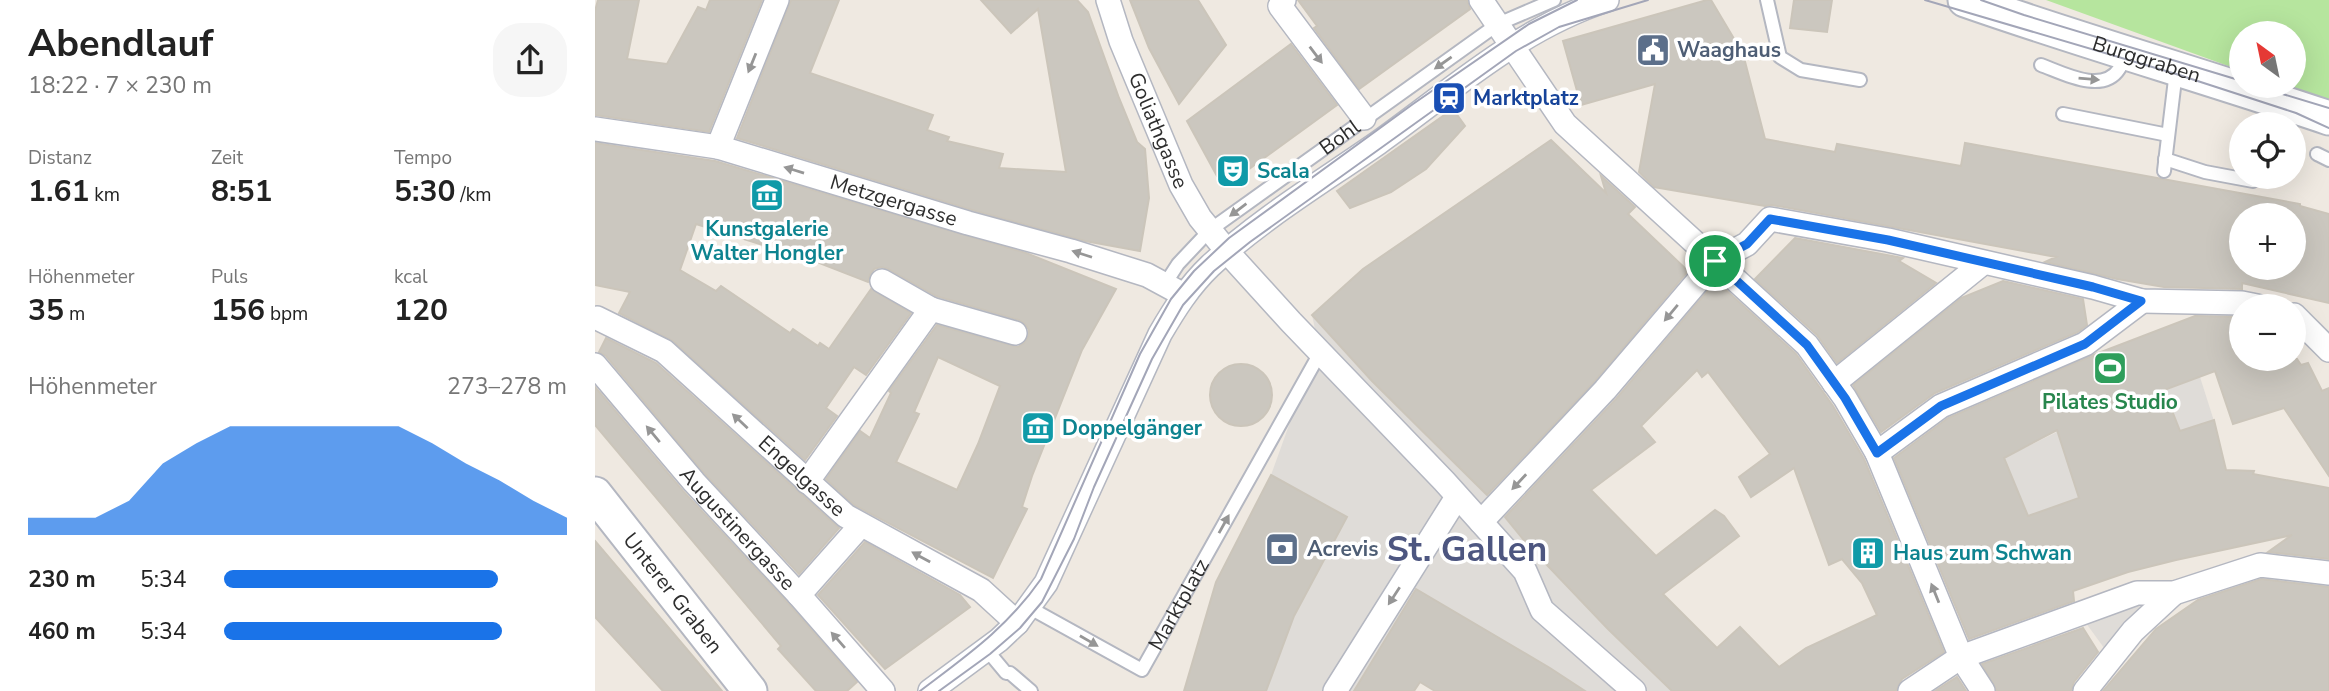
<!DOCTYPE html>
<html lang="de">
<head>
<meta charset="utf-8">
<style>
	body { margin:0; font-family:"Nunito Sans",sans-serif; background:#f6f6f6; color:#222; height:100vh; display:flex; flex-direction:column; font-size:26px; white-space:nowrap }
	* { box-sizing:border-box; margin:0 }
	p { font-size:23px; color:#767676 }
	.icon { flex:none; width:38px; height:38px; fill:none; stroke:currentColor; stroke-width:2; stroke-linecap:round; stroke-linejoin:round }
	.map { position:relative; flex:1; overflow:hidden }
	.panel { display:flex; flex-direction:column; background:#fff; width:595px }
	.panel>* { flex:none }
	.needle { width:46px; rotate:327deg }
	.fabs { position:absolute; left:1634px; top:21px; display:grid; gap:14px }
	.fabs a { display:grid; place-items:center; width:77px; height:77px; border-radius:50%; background:#fff; box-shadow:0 7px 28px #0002; font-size:35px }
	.pin { position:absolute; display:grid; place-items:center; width:60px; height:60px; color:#fff; margin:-30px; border:4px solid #fff; border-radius:50%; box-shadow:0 2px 7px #0007 }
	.round { display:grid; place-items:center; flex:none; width:74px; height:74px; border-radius:28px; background:#f6f6f6 }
	.overview { display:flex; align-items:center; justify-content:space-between; height:119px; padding:0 28px }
	h1 { font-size:38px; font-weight:700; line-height:52px }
	.metrics { display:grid; grid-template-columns:repeat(3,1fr); gap:10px; height:119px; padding:7px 28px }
	.metrics div { display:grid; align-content:center }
	.metrics b { font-size:30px; font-weight:700 }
	.metrics small { font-size:19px; font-weight:400 }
	.metrics p { font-size:19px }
	.chart { height:196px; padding:14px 28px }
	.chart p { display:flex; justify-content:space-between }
	.chart svg { width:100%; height:126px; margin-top:7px; fill:#1a73e8; opacity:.7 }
	ul { padding:0 28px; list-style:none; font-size:23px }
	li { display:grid; grid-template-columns:112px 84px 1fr; align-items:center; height:52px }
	li i { height:18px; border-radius:9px; background:#1a73e8 }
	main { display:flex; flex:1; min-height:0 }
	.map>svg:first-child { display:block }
	.green { fill:#b6e59e }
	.plaza { fill:#dfdcd8 }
	.building { fill:#cbc7bf; stroke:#cbc5ba; stroke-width:2; fill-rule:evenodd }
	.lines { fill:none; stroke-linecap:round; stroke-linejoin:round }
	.lane-casing { stroke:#b4b7c1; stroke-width:16 }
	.street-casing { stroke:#b4b7c1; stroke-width:26 }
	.secondary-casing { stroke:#b4b7c1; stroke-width:37 }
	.lane { stroke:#fff; stroke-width:12 }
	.street { stroke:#fff; stroke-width:23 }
	.secondary { stroke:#fff; stroke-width:33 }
	.tram { stroke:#a3a6b8; stroke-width:2 }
	.oneway { fill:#969696 }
	.route-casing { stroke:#fff; stroke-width:14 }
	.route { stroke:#1a73e8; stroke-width:9 }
	.labels { text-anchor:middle; stroke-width:7; stroke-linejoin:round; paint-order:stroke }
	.service-label { font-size:21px; font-weight:bold; fill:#4e5e75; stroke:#fff; text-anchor:start }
	.street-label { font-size:21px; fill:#2e2e2e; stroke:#fff }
	.transit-label { font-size:21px; font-weight:bold; fill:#164399; stroke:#fff; text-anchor:start }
	.culture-label { font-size:21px; font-weight:bold; fill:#0d838f; stroke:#fff; text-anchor:start }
	.leisure-label { font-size:21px; font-weight:bold; fill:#27864d; stroke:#fff }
	.town-label { font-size:35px; font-weight:bold; fill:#4d5680; stroke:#fff }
</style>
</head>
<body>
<main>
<section class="panel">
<div class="overview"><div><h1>Abendlauf</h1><p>18:22 · 7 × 230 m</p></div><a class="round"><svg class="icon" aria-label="share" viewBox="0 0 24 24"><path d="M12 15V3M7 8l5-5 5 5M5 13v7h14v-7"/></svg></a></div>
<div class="metrics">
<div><p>Distanz</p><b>1.61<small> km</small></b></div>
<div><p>Zeit</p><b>8:51</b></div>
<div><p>Tempo</p><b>5:30<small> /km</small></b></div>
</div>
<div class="metrics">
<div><p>Höhenmeter</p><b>35<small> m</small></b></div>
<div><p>Puls</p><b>156<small> bpm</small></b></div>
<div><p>kcal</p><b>120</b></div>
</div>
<div class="chart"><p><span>Höhenmeter</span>273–278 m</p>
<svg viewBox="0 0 160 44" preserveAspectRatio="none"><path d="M0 44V38L10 38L20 38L30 32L40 19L50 12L60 6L70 6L80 6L90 6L100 6L110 6L120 12L130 19L140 25L150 32L160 38V44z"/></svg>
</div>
<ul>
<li><b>230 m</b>5:34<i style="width:80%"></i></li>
<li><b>460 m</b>5:34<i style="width:81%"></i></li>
</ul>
</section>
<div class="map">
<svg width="1734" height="691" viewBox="0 0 1734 691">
	<rect width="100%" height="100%" fill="#efe9e1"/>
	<polygon class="green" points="1451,0 1734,0 1734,102 1689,86 1699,86 1699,33 1647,33 1647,71"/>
	<g class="plaza">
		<polygon points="717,315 776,380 889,493 932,544 1077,691 990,691 953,667 821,590 759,691 671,691 699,616 752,517 676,475 711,378 725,353"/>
		<polygon points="1605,377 1619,421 1585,431 1576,407 1558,395"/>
		<polygon points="1462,432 1485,499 1433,516 1409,458"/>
		<polygon points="1557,600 1512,652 1488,619"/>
	</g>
	<g class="building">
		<polygon points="3,0 44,0 32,59 72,64 103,7 111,10 115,0 167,0 114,132 0,115 0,11"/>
		<polygon points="196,0 244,0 215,73 338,115 332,130 354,137 352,141 408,154 404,168 471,172 443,9 416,33 386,0 482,0 493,12 524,98 542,142 550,149 554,198 545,251 490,241 377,210 142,138"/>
		<polygon points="535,0 603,0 631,45 584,104 554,48"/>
		<polygon points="703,0 872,0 875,9 764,89 719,28 722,26"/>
		<path d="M1112 0H1116L1148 54 1170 139 1240 152 1242 144 1366 166 1370 143 1705 204V206L1734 214V303L1647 283V289L1569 287 1522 279 1450 262 1461 257 1177 205 1170 206 1059 187 1044 172 1060 84 986 105 968 41ZM1647 215H1699V268H1647Z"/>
		<polygon points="1199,0 1237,0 1232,32 1195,28"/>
		<polygon points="696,44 742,105 643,177 630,182 622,176 592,121"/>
		<polygon points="858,109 870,126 831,169 796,192 755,208 742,191"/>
		<polygon points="956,140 1011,193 1006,176 1040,207 1033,214 1093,271 1000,381 892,495 777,381 717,315 768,269"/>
		<path d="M0 143 120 161 431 253 521 289 487 350 437 476 427 507 432 509 398 578 259 505 231 479 265 431 275 438 296 393 294 391 342 325 423 347 429 343 433 337 434 330 430 324 424 320 341 296 293 269 286 267 279 269 275 275 273 282 219 261 221 256 197 248 171 239 168 245 101 224 85 270 121 291 126 286 195 333 198 329 223 346 225 343 234 349 276 289 316 313 271 375 259 367 231 408 242 416 210 460 78 341 24 313 35 292 0 285ZM343 357 405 386 383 444 362 490 301 462 324 414 319 412Z"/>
		<polygon points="1200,238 1308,258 1304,261 1341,283 1242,363 1222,335 1160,279"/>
		<path d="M1121 281 1201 354 1238 406 1269 459 1349 652 1307 679 1301 691H1077L1013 629 932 544 910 517 1021 399ZM1102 370 1107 377 1113 372 1175 454 1144 477 1156 497 1199 468 1234 565 1247 559 1267 583 1282 615 1211 648 1184 667 1145 627 1122 648 1068 594 1144 536 1129 516 1120 510 1061 556 996 490 1060 442 1046 426Z"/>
		<polygon points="1408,281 1488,299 1492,325 1483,332 1340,393 1286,432 1258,385 1366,298"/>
		<path d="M1600 316 1647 317V359H1702L1706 365 1713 363 1727 391 1734 388V476L1689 408 1638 424 1620 371 1569 390 1585 431 1619 420 1631 470 1659 471 1658 474 1734 488V559L1673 552 1697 535 1581 560 1533 572 1478 591 1479 601 1374 639 1299 458 1353 418 1501 354ZM1462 430 1484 498 1433 516 1409 458Z"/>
		<polygon points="11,338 61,363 244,528 204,574 109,473 11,356 4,352"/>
		<circle cx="646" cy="395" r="31"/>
		<polygon points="0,387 88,491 194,604 262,682 252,691 221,691 183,649 186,646 0,425"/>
		<polygon points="676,475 752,517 699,616 671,691 589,691 621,582"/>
		<polygon points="0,541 101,660 127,691 68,691 0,617"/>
		<polygon points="270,542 365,595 375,607 290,669 223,595"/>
		<polygon points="1666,579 1734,587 1734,691 1508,691 1561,629 1603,600"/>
		<polygon points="821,589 955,668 990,691 840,691 825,682 819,691 759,691"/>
		<polygon points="1488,628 1503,652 1479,682 1476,691 1402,691 1387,664"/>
		<polygon points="1362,677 1371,691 1340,691"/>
	</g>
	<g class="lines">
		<g class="lane-casing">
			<g id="lane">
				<polyline points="1172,0 1185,57 1206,70 1265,80"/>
				<path d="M1446 65C1466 72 1507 95 1524 69 1527 65 1528 58 1530 53"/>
				<polyline points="1468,114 1573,135"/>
				<polyline points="1722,154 1734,160"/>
				<polyline points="1570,159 1610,172 1658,181"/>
				<polyline points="1569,171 1581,71"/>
				<path id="s1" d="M571 288 570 284 583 264 615 230 903 24 959 0"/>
				<path id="s2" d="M435 608 547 670 725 353"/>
				<polyline points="391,649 411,673 415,673 436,691"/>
			</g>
		</g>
		<g class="street-casing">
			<g id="street">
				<path id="s3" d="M513 0 526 41 586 185 605 218 636 256 696 322 849 481 930 571 947 610 1039 691"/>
				<polyline points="689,0 685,6 769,118"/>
				<polyline points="886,0 970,124 1212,345 1250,398 1282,453 1366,657 1388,691"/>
				<path id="s4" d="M0 129 123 147 373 223 476 251 552 275 589 295"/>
				<polyline points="123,147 182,0"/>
				<polyline points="336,309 420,333"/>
				<polyline points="1699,315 1734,350"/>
				<path id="s5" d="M2 318 69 351 251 516 386 590 422 623"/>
				<path id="s6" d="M0 365 99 482 204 595 288 691"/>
				<polyline points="1239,383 1388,263"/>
				<polyline points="1282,453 1346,406 1490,344 1547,301"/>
				<polyline points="212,482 336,309 287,281"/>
				<polyline points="886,522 1010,390 1120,261 1152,244 1175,219 1293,240 1498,287 1547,301 1647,303 1662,306"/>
				<polyline points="204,595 266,525"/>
				<path d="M335 691 404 640 422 623 451 583 565 334C579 310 594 286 615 266 664 220 727 182 783 143 856 91 925 28 1012 0"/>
				<polyline points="740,691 862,497"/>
				<polyline points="1315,691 1366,657 1542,593 1579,593 1665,565 1734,573"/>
				<polyline points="1490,691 1538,631 1579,593"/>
			</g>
		</g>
		<g class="secondary-casing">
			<g id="secondary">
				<path id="s7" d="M1370 0C1490 42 1613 77 1734 118"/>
				<path id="s8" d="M0 494 155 691"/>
			</g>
		</g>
		<use href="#lane" class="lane"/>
		<use href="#street" class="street"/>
		<use href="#secondary" class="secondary"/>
		<g class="tram">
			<polyline points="1330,0 1581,74 1701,113 1734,128"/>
			<polyline points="1386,0 1429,15 1647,81"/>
			<polyline points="1661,86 1734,108"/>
			<path d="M325 691C371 656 412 628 446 579L545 354 576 299 599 271 634 238 818 104 934 24 982 0"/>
			<polyline points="344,691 395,654 425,628 447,602 479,539 499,487 557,359 588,305 619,271 655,242 921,51 964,27 1053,0"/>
		</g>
	</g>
	<defs><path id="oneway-solid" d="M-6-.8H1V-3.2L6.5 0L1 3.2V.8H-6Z" transform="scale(1.75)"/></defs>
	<g class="oneway">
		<use href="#oneway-solid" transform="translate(721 55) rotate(53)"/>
		<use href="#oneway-solid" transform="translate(157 63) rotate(112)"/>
		<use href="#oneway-solid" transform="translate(848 63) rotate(145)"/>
		<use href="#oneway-solid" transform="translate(1494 79) rotate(5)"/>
		<use href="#oneway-solid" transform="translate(199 170) rotate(-163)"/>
		<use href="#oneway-solid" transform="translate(643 210) rotate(143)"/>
		<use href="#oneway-solid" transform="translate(487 254) rotate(-162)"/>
		<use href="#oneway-solid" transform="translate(1076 313) rotate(130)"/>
		<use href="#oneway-solid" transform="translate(145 421) rotate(-137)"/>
		<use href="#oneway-solid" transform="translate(58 434) rotate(-130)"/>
		<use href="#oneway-solid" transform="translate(924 482) rotate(133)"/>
		<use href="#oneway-solid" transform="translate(629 524) rotate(-61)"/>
		<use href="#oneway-solid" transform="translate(326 557) rotate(-151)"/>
		<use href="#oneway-solid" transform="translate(1340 593) rotate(-112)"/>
		<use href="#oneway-solid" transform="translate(799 596) rotate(123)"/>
		<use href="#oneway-solid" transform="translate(243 640) rotate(-131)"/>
		<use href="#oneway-solid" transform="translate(494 641) rotate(30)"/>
	</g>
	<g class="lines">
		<g class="route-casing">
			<polygon id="route" points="1175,219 1293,240 1498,287 1546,301 1490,344 1346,406 1282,453 1250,398 1212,345 1120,261 1152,244"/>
		</g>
		<use href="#route" class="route"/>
	</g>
	<defs>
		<g id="civic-square" transform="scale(1.75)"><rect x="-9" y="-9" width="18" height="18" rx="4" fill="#5c6f8a" stroke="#fff"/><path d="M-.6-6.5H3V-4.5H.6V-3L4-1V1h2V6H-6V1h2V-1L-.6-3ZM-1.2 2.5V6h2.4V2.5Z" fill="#fff"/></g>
		<g id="station-square" transform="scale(1.75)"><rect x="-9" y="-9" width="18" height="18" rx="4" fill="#1a4fb4" stroke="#fff"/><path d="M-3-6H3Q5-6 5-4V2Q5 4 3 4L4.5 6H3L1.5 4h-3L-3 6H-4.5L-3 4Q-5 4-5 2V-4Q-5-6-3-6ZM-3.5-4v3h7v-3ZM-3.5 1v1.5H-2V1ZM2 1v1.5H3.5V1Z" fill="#fff"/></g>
		<g id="theatre-square" transform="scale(1.75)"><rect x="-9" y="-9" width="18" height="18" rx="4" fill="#0f9aa8" stroke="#fff"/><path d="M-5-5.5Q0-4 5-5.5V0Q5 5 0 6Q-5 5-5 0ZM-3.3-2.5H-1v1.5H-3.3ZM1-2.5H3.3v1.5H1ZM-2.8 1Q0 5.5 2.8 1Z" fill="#fff"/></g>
		<g id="museum-square" transform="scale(1.75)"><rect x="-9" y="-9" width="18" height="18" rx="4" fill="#0f9aa8" stroke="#fff"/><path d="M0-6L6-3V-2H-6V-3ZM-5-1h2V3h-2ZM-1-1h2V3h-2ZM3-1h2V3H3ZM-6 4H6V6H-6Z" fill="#fff"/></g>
		<g id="stadium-square" transform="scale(1.75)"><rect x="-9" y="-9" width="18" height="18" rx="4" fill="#2e9e5b" stroke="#fff"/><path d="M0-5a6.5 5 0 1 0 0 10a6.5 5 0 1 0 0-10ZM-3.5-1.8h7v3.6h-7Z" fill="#fff"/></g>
		<g id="bank-square" transform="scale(1.75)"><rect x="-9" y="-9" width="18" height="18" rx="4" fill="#5c6f8a" stroke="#fff"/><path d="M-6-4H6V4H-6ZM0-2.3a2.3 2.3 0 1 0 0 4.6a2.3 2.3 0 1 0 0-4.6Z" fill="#fff"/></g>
		<g id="building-square" transform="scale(1.75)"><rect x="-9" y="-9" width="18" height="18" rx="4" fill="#0f9aa8" stroke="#fff"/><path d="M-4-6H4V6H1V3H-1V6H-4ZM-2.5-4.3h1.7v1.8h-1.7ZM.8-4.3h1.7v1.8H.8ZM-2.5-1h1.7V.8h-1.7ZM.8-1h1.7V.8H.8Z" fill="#fff"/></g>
	</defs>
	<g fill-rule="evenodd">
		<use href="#civic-square" x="1058" y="50"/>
		<use href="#station-square" x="854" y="98"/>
		<use href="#theatre-square" x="638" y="171"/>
		<use href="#museum-square" x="172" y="195"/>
		<use href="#stadium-square" x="1515" y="368"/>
		<use href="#museum-square" x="443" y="428"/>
		<use href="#bank-square" x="687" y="549"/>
		<use href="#building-square" x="1273" y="553"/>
	</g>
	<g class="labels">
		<g class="service-label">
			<text x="1082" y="57">Waaghaus</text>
			<text x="712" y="556">Acrevis</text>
		</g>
		<g class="street-label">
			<text dy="7" stroke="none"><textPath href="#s7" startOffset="191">Burggraben</textPath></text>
			<text dy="7" stroke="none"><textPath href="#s3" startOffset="140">Goliathgasse</textPath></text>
			<text dy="7" stroke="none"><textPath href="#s1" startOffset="234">Bohl</textPath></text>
			<text dy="7" stroke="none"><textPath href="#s4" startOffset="308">Metzgergasse</textPath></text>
			<text dy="7" stroke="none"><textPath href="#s5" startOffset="261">Engelgasse</textPath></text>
			<text dy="7" stroke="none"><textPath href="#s6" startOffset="217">Augustinergasse</textPath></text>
			<text dy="7" stroke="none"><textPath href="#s8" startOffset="126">Unterer Graben</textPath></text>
			<text dy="7" stroke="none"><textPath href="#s2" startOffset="203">Marktplatz</textPath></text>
		</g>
		<g class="transit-label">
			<text x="878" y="105">Marktplatz</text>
		</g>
		<g class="culture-label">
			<text x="662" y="178">Scala</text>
			<text x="172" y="236" text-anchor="middle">Kunstgalerie<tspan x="172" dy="24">Walter Hongler</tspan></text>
			<text x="467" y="435">Doppelgänger</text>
			<text x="1298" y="560">Haus zum Schwan</text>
		</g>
		<g class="leisure-label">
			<text x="1515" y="409">Pilates Studio</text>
		</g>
		<g class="town-label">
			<text x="872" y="561">St. Gallen</text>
		</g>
	</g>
</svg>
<div class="fabs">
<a><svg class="needle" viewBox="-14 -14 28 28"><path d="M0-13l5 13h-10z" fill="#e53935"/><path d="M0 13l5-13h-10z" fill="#767676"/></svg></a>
<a><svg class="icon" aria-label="locate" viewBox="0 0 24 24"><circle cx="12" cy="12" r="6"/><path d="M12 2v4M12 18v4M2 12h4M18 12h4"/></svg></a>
<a>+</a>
<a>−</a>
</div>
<div class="pin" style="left:1120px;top:261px;background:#1e9e55"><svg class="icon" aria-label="arrive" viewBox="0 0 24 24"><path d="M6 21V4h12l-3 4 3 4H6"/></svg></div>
</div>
</main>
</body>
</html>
